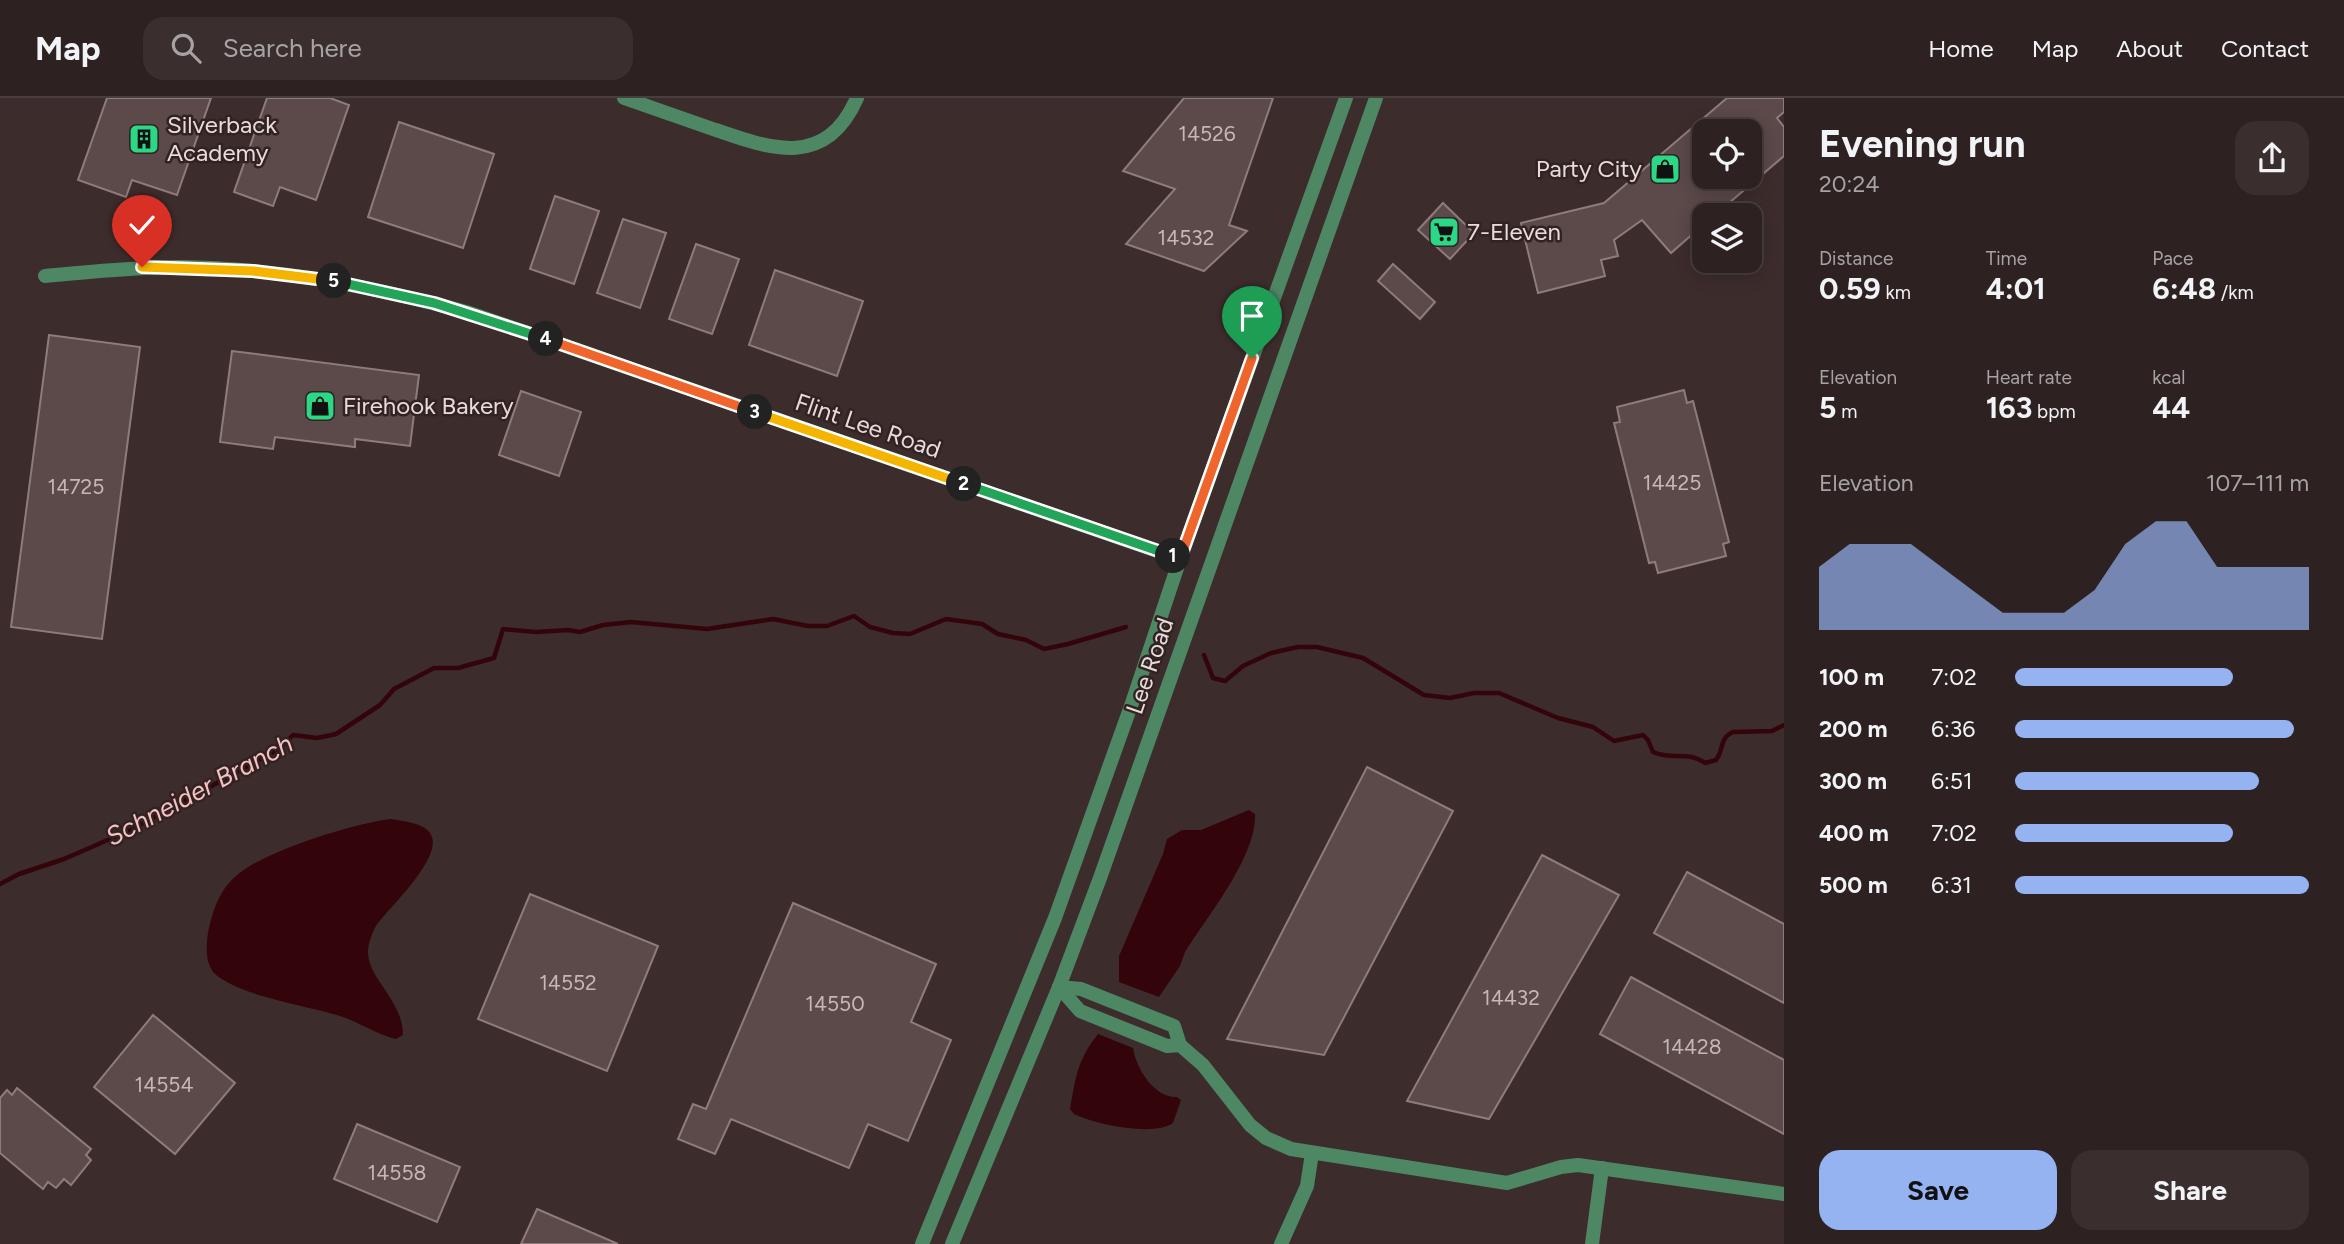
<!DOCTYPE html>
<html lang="en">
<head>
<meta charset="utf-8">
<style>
	body { margin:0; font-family:Figtree,sans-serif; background:#3a2e2e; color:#f1f3f6; height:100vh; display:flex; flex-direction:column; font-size:26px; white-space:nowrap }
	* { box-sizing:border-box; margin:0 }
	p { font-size:23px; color:#a7a3a5 }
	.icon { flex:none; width:38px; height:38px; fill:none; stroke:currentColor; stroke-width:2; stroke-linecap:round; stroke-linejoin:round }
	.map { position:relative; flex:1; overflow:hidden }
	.panel { display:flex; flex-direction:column; background:#2e2121; width:560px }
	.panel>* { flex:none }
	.controls { position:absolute; left:1692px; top:21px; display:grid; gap:14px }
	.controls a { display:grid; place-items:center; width:70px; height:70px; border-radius:14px; background:#2e2121; box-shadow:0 4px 18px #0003,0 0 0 2px #493e3f; font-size:35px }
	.pin { position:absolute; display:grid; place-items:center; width:60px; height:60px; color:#fff; margin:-72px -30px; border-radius:50% 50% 50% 0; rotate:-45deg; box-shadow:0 0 7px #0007 }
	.pin .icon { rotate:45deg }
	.km { position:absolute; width:35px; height:35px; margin:-18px; border-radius:50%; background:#222; color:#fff; font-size:19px; line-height:35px; text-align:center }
	.round { display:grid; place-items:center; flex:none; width:74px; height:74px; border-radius:21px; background:#3a2e2e }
	.head { display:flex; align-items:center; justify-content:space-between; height:119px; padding:0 35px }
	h1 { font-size:38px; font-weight:700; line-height:52px }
	.figures { display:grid; grid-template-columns:repeat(3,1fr); gap:10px; height:119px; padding:7px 35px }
	.figures div { display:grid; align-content:center }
	.figures b { font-size:30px; font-weight:700 }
	.figures small { font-size:19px; font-weight:400 }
	.figures p { font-size:19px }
	.chart { height:196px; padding:14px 35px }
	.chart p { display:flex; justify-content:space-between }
	.chart svg { width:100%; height:126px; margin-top:7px; fill:#95b2f1; opacity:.7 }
	.action { display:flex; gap:14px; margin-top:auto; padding:14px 35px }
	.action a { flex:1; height:80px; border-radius:21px; background:#95b2f1; color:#111; font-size:28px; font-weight:700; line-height:80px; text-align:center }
	.action a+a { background:#3a2e2e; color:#f1f3f6 }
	ul { padding:0 35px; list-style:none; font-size:23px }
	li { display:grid; grid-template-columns:112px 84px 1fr; align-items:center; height:52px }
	li i { height:18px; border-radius:9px; background:#95b2f1 }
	header { display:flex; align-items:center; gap:42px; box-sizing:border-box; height:98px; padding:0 35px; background:#2e2121; border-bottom:2px solid #493e3f }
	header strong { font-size:33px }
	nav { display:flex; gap:38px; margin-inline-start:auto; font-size:24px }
	.search { width:490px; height:63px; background:#3a2e2e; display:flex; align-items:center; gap:18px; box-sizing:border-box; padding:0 24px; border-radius:21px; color:#a7a3a5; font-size:26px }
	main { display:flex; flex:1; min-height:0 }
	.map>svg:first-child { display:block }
	.water { fill:#33050a }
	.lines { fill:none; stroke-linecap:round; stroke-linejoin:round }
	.stream { stroke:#33050a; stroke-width:4.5 }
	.building { fill:#5c4949; stroke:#8f7b7b; stroke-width:2; fill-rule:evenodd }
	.minor { stroke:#4e8764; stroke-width:14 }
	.tertiary { stroke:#4e8764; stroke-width:14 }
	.split-1-casing { stroke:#fff; stroke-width:14 }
	.split-2-casing { stroke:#fff; stroke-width:14 }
	.split-3-casing { stroke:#fff; stroke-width:14 }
	.split-4-casing { stroke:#fff; stroke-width:14 }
	.split-5-casing { stroke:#fff; stroke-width:14 }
	.split-6-casing { stroke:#fff; stroke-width:14 }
	.split-1 { stroke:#f0652b; stroke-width:9 }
	.split-2 { stroke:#22a559; stroke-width:9 }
	.split-3 { stroke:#f5b400; stroke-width:9 }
	.split-4 { stroke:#f0652b; stroke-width:9 }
	.split-5 { stroke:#22a559; stroke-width:9 }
	.split-6 { stroke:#f5b400; stroke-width:9 }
	.labels { text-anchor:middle; stroke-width:5; stroke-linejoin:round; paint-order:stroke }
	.number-label { font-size:21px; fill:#c4b7b6 }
	.poi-label { font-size:24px; fill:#e7dcdb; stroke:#322222; text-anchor:start }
	.street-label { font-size:24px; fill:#e7dcdb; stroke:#322222 }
	.water-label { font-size:26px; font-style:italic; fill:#f6c2c1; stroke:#322222 }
</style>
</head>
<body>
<header>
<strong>Map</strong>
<div class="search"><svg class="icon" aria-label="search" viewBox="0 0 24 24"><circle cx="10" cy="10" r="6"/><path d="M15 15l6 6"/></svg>Search here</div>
<nav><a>Home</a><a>Map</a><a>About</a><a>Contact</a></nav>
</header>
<main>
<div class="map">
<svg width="1784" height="1146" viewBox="0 0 1784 1146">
	<rect width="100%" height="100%" fill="#3d2c2c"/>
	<g class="water">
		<path d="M1249 712 1255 716C1257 758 1207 819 1185 854L1180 868 1159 899 1119 884V858L1163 756 1167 741 1182 732H1201Z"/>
		<path d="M390 721C402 723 422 724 430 735 446 758 388 810 376 828 372 835 368 846 368 854 368 881 403 902 403 937L396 941C375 936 357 923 337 917 304 907 240 898 215 876 205 866 206 848 208 835 212 815 219 792 236 778 264 753 352 726 390 721Z"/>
		<path d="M1098 936 1133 950C1136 970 1154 1000 1177 999L1181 1002 1173 1025C1154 1039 1094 1026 1074 1016L1070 1011C1076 978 1077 963 1098 936Z"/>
	</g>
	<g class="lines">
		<g class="stream">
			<path d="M1204 557 1213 580 1225 583 1243 568 1271 555 1298 549H1317L1363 560 1424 597 1450 600 1474 595H1499L1558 620 1593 629 1614 643 1643 637 1648 642 1653 654C1673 663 1686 652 1705 665L1716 662C1724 652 1719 640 1733 634L1772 633 1784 627"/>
			<polyline points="0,786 19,776 64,761 133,731 279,651 293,637 317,640 336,636 380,607 394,591 434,570 458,570 494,560 503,531 536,534 568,532 580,534 603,527 631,524 707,531 773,521 808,528 827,528 854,518 870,529 893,535 910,536 946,521 982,526 998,536 1026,542 1044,551 1068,546 1126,529"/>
		</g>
	</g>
	<g class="building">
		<polygon points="107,0 211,0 177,97 132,82 126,99 78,82"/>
		<polygon points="267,0 330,0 349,7 316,102 280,89 273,108 234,94"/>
		<polygon points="1184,0 1273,0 1229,127 1247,133 1204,173 1126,146 1175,91 1123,73"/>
		<path d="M1727 0H1784V14L1777 20 1784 29V58L1715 117H1704V126L1671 155 1642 122 1614 142 1618 158 1601 162 1605 178 1538 195 1521 125 1604 105ZM1704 33H1750V79H1704Z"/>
		<polygon points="399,24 494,56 463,150 368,119"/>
		<polygon points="555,98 599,113 574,186 530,171"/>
		<polygon points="1443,105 1474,135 1450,161 1418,132"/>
		<polygon points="623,121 666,135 640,210 597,195"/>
		<polygon points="696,146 739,161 712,236 669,221"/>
		<polygon points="1393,166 1435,204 1420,221 1378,183"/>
		<polygon points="775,172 863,203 837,278 749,247"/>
		<polygon points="49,237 140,249 102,541 11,529"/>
		<polygon points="232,253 419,277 410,348 355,341 355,349 275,339 273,351 220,344"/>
		<polygon points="1684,292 1687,305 1693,303 1729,444 1723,446 1726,458 1658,475 1655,464 1649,465 1614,325 1620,324 1617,309"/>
		<polygon points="521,293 581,314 559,378 499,357"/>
		<polygon points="1367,669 1453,713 1324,957 1227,941"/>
		<polygon points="1542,757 1619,797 1489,1021 1407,1003"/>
		<polygon points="1687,774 1784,826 1784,905 1654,835"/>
		<polygon points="530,796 658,848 607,973 478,921"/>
		<polygon points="793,805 936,866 911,924 951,942 908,1043 868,1026 849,1070 731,1021 715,1056 678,1041 693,1006 706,1011"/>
		<polygon points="1631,879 1784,962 1784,1036 1600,936"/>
		<polygon points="153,917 235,985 175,1056 94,989"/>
		<polygon points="17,990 91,1051 86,1057 91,1062 71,1087 64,1081 56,1090 48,1084 43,1091 0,1055 0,1000 7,992 12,997"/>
		<polygon points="357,1026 460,1069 437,1124 334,1081"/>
		<polygon points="537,1111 618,1146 521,1146"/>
	</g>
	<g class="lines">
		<g class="minor">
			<path d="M624 0C653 10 681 20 710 30 768 50 825 73 857 0"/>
			<path d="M45 178C90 174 134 169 179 169 279 170 374 189 470 215L1180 461"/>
			<polyline points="1059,889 1081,891 1174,928 1180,947 1203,967 1250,1027 1266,1040 1291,1051 1507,1085 1561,1069 1578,1067 1784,1096"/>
			<polyline points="1059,889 1080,913 1167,948 1180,947"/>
			<polyline points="1281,1146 1307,1088 1312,1055"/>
			<polyline points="1592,1146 1602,1070"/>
		</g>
		<g class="tertiary">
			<polyline points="922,1146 1055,820 1132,605 1180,461 1346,0"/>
			<polyline points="952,1146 1059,889 1100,780 1376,0"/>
		</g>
	</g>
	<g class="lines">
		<g class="split-1-casing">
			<polyline id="split-1" points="1173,458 1180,461 1252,260"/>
		</g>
		<g class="split-2-casing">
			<polyline id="split-2" points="964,386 1173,458"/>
		</g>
		<g class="split-3-casing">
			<polyline id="split-3" points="755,314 964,386"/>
		</g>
		<g class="split-4-casing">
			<polyline id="split-4" points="546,241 755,314"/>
		</g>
		<g class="split-5-casing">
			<polyline id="split-5" points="334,183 434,205 546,241"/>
		</g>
		<g class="split-6-casing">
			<polyline id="split-6" points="142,169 253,173 334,183"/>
		</g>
		<use href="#split-1" class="split-1"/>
		<use href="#split-2" class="split-2"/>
		<use href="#split-3" class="split-3"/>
		<use href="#split-4" class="split-4"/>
		<use href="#split-5" class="split-5"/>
		<use href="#split-6" class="split-6"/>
	</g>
	<defs>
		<g id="building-square" transform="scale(1.575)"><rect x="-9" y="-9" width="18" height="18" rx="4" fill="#2ad885" stroke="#322222"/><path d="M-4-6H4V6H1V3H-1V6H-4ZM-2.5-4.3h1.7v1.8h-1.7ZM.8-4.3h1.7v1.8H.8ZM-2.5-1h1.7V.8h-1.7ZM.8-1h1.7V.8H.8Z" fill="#111"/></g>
		<g id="shop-square" transform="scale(1.575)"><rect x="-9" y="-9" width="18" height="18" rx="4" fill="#2ad885" stroke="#322222"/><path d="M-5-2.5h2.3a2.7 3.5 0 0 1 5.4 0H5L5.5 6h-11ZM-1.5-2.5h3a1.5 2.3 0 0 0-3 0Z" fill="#111"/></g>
		<g id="supermarket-square" transform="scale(1.575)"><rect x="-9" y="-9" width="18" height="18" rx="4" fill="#2ad885" stroke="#322222"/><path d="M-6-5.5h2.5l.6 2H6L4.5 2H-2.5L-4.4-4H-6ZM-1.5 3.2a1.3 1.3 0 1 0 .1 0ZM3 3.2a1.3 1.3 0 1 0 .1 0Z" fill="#111"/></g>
	</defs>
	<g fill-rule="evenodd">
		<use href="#building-square" x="144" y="41"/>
		<use href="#shop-square" x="1665" y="71"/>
		<use href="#supermarket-square" x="1444" y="134"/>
		<use href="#shop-square" x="320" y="308"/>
	</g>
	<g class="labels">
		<g class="number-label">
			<text x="1207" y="43">14526</text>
			<text x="1186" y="147">14532</text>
			<text x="1672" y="392">14425</text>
			<text x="76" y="396">14725</text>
			<text x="568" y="892">14552</text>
			<text x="1511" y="907">14432</text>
			<text x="835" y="913">14550</text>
			<text x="1692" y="956">14428</text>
			<text x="164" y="994">14554</text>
			<text x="397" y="1082">14558</text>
		</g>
		<g class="poi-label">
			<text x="167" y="35">Silverback<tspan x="167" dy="28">Academy</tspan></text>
			<text x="1642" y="79" text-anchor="end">Party City</text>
			<text x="1467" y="142">7-Eleven</text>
			<text x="343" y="316">Firehook Bakery</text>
		</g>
		<g class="street-label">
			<text transform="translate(868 328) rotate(19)" y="8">Flint Lee Road</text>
			<text transform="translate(1150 568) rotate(-71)" y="8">Lee Road</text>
		</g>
		<g class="water-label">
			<text transform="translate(199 692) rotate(-28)" y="9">Schneider Branch</text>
		</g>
	</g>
</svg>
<div class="controls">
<a><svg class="icon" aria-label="locate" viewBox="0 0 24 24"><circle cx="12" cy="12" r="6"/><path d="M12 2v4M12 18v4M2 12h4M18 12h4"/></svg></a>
<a><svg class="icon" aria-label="layers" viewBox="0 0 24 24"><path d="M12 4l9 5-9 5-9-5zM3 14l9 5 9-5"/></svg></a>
</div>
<div class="pin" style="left:1252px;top:260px;background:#1e9e55"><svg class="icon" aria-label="arrive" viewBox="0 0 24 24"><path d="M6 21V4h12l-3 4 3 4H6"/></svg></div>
<div class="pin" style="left:142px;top:169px;background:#d93025"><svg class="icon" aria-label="check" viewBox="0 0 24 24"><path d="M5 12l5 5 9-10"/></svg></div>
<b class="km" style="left:1173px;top:458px">1</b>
<b class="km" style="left:964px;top:386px">2</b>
<b class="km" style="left:755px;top:314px">3</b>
<b class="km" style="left:546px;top:241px">4</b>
<b class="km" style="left:334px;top:183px">5</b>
</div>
<section class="panel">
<div class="head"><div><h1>Evening run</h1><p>20:24</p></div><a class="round"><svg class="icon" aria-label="share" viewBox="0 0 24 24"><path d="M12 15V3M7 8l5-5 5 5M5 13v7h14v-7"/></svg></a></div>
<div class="figures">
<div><p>Distance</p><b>0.59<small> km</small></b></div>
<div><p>Time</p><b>4:01</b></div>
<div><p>Pace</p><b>6:48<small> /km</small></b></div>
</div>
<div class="figures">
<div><p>Elevation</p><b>5<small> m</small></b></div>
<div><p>Heart rate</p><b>163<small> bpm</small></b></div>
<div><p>kcal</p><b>44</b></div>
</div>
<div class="chart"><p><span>Elevation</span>107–111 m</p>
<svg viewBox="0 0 160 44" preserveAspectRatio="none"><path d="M0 44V22L10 14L20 14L30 14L40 22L50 30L60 38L70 38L80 38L90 30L100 14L110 6L120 6L130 22L140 22L150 22L160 22V44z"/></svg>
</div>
<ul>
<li><b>100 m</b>7:02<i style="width:74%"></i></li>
<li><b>200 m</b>6:36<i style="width:95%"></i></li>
<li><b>300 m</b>6:51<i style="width:83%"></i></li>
<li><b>400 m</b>7:02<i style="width:74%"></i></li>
<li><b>500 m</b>6:31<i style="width:100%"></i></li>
</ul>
<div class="action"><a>Save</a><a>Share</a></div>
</section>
</main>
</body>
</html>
